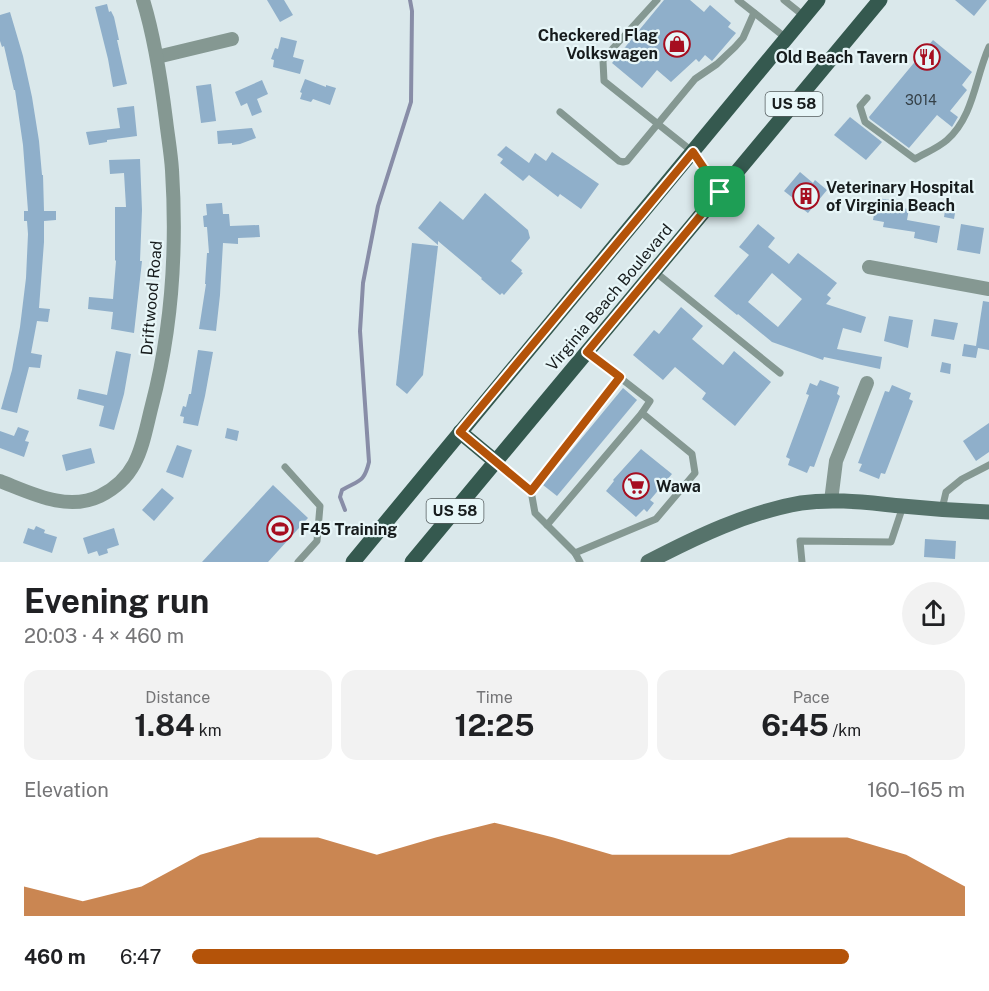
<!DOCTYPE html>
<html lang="en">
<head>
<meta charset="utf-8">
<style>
	body { margin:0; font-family:"Public Sans",sans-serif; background:#f2f2f2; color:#202124; height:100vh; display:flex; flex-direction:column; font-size:22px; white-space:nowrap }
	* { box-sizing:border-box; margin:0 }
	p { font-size:20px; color:#757577 }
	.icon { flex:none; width:33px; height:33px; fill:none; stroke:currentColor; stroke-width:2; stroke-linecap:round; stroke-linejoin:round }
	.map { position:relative; height:562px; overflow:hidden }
	.side { display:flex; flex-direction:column; background:#fff; flex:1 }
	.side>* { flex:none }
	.pin { position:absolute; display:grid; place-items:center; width:51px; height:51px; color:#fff; margin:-26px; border-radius:12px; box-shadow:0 3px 9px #0006 }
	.round { display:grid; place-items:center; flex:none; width:63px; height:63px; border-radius:32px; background:#f2f2f2 }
	.overview { display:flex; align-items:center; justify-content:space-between; height:102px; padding:0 24px }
	h1 { font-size:33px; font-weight:700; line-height:45px }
	.figures { display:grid; grid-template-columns:repeat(3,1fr); gap:9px; height:102px; padding:6px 24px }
	.figures div { display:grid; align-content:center; border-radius:15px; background:#f2f2f2; text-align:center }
	.figures b { font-size:30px; font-weight:700 }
	.figures small { font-size:16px; font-weight:400 }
	.figures p { font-size:16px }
	.chart { height:168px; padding:12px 24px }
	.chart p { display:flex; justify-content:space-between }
	.chart svg { width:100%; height:108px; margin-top:6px; fill:#b45309; opacity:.7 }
	ul { padding:0 24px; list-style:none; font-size:20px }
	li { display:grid; grid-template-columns:96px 72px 1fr; align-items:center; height:45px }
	li i { height:15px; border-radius:8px; background:#b45309 }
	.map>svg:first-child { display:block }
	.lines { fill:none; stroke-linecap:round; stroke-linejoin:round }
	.stream { stroke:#888da7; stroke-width:4 }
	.building { fill:#8fafca; fill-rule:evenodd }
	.lane { stroke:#859892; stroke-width:7 }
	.street { stroke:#859892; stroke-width:14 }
	.secondary { stroke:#56736b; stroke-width:15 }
	.primary { stroke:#35594f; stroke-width:15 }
	.route-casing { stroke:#fff; stroke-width:12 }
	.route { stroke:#b45309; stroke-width:8 }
	.labels { text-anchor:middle; stroke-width:4.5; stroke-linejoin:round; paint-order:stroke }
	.number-label { font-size:14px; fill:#354148 }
	.shield { fill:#e7f6f8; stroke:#555d5f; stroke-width:1.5 }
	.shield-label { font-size:15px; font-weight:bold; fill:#171c1d }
	.poi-label { font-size:16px; font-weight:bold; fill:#171c1d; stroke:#e7f6f8; text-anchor:start }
	.street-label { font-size:16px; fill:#171c1d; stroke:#e7f6f8 }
</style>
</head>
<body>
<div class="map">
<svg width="989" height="562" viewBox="0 0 989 562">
	<rect width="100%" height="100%" fill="#dae8eb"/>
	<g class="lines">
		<path class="stream" d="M345 510 340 497 342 490C359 480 364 483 369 462L360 331 363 283 378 206 411 102 412 11 410 0"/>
	</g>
	<g class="building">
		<polygon points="267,0 284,0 293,15 280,22"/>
		<polygon points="664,0 690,0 704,12 710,5 731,23 728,27 736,33 712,61 705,55 699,62 696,59 671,82 657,70 642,88 612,63"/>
		<polygon points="955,0 987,0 974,16"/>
		<polygon points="107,4 109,12 111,11 114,17 119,40 117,40 127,84 113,87 108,59 95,7"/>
		<polygon points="10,12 23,56 32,97 39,141 42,175 43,175 44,211 56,211 56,220 44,221 44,242 39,308 50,309 48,322 37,321 31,353 42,355 40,368 29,367 17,413 1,409 12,370 20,327 26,278 28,234 27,221 24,221 24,211 28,211 23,145 15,90 14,90 4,46 2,47 0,41 0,15"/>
		<polygon points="281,37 297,41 293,57 304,60 300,74 273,67 274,60 271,59 275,48 278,49"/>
		<polygon points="933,40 972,72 962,85 967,90 950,111 958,117 952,127 937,115 909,148 870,119 869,117"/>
		<polygon points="305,79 326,87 326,85 336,88 330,105 313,99 311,102 300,99 302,93 300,92"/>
		<polygon points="262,80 268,94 257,99 262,112 252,116 247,103 241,106 235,92"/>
		<polygon points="211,84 216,121 201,123 196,86"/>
		<polygon points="134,106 137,136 107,140 107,142 89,145 86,132 120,128 117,108"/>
		<polygon points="850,117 882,142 866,160 834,135"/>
		<polygon points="252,128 256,138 240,144 232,145 232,143 218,144 217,131"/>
		<polygon points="506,146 529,163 535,153 546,161 552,152 599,184 581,209 560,194 558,197 529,175 523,181 500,163 503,159 497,155"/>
		<polygon points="140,159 142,210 140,261 142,261 134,333 111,329 113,312 88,309 89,297 113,299 116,261 115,260 115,207 126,207 124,173 110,174 109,160"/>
		<polygon points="800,172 813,183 815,180 827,190 808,213 796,204 798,202 784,191"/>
		<polygon points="485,193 528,230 530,238 511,261 522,270 521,272 523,273 504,295 502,293 500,295 481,279 482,278 438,241 438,245 418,228 440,201 463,220"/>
		<polygon points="877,198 897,201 896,207 909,209 907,220 940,226 937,243 914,238 915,232 883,227 884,222 873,220"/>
		<polygon points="222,203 223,214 229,214 230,226 259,225 260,237 238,238 238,244 223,243 220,295 216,331 199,329 206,284 205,284 207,253 209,253 207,227 204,227 203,216 207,215 206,204"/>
		<polygon points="946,205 956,207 954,219 944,217"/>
		<path d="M758 224 775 238 768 247 789 264 798 253 837 283 827 295 831 298 826 304 866 317 861 333 843 328 837 349 882 357 880 369 824 357 823 360 772 342 738 314 737 315 714 296 749 255 739 247ZM772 273 802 299 778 327 748 302Z"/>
		<polygon points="961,224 984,228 980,254 957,250"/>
		<polygon points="412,243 438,246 423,375 407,394 396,385"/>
		<polygon points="983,301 989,302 989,350 978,348 976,358 962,356 964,344 976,346"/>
		<polygon points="681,307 703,326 692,339 723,365 734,351 771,382 735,426 702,399 706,393 675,367 663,380 633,355 654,330 659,334"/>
		<polygon points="889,316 913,320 908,348 884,341"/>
		<polygon points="934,319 958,323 954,340 931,336"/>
		<polygon points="198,350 213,352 205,396 198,426 183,423 184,417 180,416 183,406 186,407 189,394 191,394"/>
		<polygon points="116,351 131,354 124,394 114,430 99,426 104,406 77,399 79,389 107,395"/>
		<polygon points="942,362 951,364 950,374 940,372"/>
		<polygon points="820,380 839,387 837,394 840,396 814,467 810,466 807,473 788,465 790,459 786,457 809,395 806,394 810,383 817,386"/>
		<polygon points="892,385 911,393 909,399 913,401 887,469 885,474 881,473 879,479 859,471 862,464 858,463 885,391 889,392"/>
		<polygon points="623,388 637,400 557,496 543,485"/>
		<polygon points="989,423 989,452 976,461 963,441"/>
		<polygon points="18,427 29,431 25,441 29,442 24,457 0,448 0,431 14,436"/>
		<polygon points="227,428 239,431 237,441 225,438"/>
		<polygon points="177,445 192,450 183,478 166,472"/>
		<polygon points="91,448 95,463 66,471 62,455"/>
		<polygon points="641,449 672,474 650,500 654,503 647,512 644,509 636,517 606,491 614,481 613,480"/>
		<polygon points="273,485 308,518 268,562 202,562"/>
		<polygon points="162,488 174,498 154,521 142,510"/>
		<polygon points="36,526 45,530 44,533 57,537 52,553 23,543 28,528 34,530"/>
		<polygon points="114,528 119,545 107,549 108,553 99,556 97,551 88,554 83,538"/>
		<polygon points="925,539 956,541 955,559 924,557"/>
	</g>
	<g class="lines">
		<g class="lane">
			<polyline points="657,0 605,57 603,61 604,81 693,152 720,192"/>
			<polyline points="738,0 786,38"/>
			<polyline points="784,0 804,16"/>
			<path d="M867 98 860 106 865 122 915 159C925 153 938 148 947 140 974 116 975 78 989 47"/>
			<polyline points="560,112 619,161 623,162 627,161 695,79 717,64 735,47 743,38 754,13"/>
			<polyline points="654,271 780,373"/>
			<polyline points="496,462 531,491 535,513 575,553 580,562"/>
			<polyline points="285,467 320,506 317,541 298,562"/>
			<polyline points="531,491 620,377"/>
			<polyline points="942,509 946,492 962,479 989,465"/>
			<polyline points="547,525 642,413"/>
			<polyline points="575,553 656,519 695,473 692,454 642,413 650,401 587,352"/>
			<polyline points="802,562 800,541 891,542 903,506"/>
		</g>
		<g class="street">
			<polyline points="157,57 232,39"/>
			<polyline points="869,267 989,289"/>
			<path d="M0 481C31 493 67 512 100 496 140 476 142 444 152 405 172 329 177 248 172 170 171 154 168 137 166 120 161 80 155 39 143 0"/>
			<polyline points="831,501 836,461 867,383"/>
		</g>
		<path class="secondary" d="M648 562C696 537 748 512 801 503 835 498 869 503 902 506 931 509 960 511 989 512"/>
		<g class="primary">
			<polyline points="460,432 496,462"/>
			<polyline points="353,562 818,0"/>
			<polyline points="412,562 880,0"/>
		</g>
	</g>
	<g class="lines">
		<g class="route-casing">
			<polygon id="route" points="693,152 720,192 587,352 620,377 531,491 460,432"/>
		</g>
		<use href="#route" class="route"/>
	</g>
	<defs>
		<g id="shop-ring" transform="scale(1.35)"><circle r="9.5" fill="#e7f6f8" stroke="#a60e20" stroke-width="1.5"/><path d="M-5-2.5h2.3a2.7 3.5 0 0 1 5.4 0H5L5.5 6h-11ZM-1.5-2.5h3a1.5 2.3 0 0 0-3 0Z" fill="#a60e20"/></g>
		<g id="restaurant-ring" transform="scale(1.35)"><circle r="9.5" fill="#e7f6f8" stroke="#a60e20" stroke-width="1.5"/><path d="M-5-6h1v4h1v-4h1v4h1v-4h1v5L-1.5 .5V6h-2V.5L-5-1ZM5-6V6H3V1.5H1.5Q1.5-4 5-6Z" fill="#a60e20"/></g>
		<g id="building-ring" transform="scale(1.35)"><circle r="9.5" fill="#e7f6f8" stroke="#a60e20" stroke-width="1.5"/><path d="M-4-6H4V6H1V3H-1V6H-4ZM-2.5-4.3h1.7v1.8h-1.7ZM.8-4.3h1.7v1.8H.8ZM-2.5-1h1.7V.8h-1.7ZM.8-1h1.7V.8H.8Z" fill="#a60e20"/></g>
		<g id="supermarket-ring" transform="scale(1.35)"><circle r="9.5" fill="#e7f6f8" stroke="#a60e20" stroke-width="1.5"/><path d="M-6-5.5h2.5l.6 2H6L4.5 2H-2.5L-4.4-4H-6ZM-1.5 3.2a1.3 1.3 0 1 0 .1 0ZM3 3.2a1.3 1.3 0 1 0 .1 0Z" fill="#a60e20"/></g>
		<g id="stadium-ring" transform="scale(1.35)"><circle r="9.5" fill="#e7f6f8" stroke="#a60e20" stroke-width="1.5"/><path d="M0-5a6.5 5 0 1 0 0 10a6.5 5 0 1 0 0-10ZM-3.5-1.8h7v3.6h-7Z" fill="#a60e20"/></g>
	</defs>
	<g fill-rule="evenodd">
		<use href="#shop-ring" x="677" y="44"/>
		<use href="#restaurant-ring" x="927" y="57"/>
		<use href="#building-ring" x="806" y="196"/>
		<use href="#supermarket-ring" x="636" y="486"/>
		<use href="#stadium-ring" x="280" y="529"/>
	</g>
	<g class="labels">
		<g class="number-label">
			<text x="921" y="105">3014</text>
		</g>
		<g class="shield">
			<rect x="765.5" y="92" width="57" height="24" rx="4.5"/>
			<rect x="426.5" y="499" width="57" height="24" rx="4.5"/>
		</g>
		<g class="shield-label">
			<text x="794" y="109">US 58</text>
			<text x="455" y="516">US 58</text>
		</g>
		<g class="poi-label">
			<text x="658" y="41" text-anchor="end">Checkered Flag<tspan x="658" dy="18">Volkswagen</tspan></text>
			<text x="908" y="63" text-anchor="end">Old Beach Tavern</text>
			<text x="826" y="193">Veterinary Hospital<tspan x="826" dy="18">of Virginia Beach</tspan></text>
			<text x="656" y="492">Wawa</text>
			<text x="300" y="535">F45 Training</text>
		</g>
		<g class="street-label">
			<text transform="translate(609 297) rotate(-50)" y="6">Virginia Beach Boulevard</text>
			<text transform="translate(151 298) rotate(-85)" y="6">Driftwood Road</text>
		</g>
	</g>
</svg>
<div class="pin" style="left:720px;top:192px;background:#1e9e55"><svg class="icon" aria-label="arrive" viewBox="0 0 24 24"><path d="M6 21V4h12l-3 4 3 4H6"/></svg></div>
</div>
<section class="side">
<div class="overview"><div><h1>Evening run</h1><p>20:03 · 4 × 460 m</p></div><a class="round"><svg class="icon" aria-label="share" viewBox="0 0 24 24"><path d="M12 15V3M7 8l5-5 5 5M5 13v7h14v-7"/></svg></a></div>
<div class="figures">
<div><p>Distance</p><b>1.84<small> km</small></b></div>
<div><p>Time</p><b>12:25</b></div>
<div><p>Pace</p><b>6:45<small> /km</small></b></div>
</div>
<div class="chart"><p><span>Elevation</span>160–165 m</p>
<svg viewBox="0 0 160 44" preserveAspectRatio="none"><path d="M0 44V32L10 38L20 32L30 19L40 12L50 12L60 19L70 12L80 6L90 12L100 19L110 19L120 19L130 12L140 12L150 19L160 32V44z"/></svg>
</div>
<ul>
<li><b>460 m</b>6:47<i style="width:85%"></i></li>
</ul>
</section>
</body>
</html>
